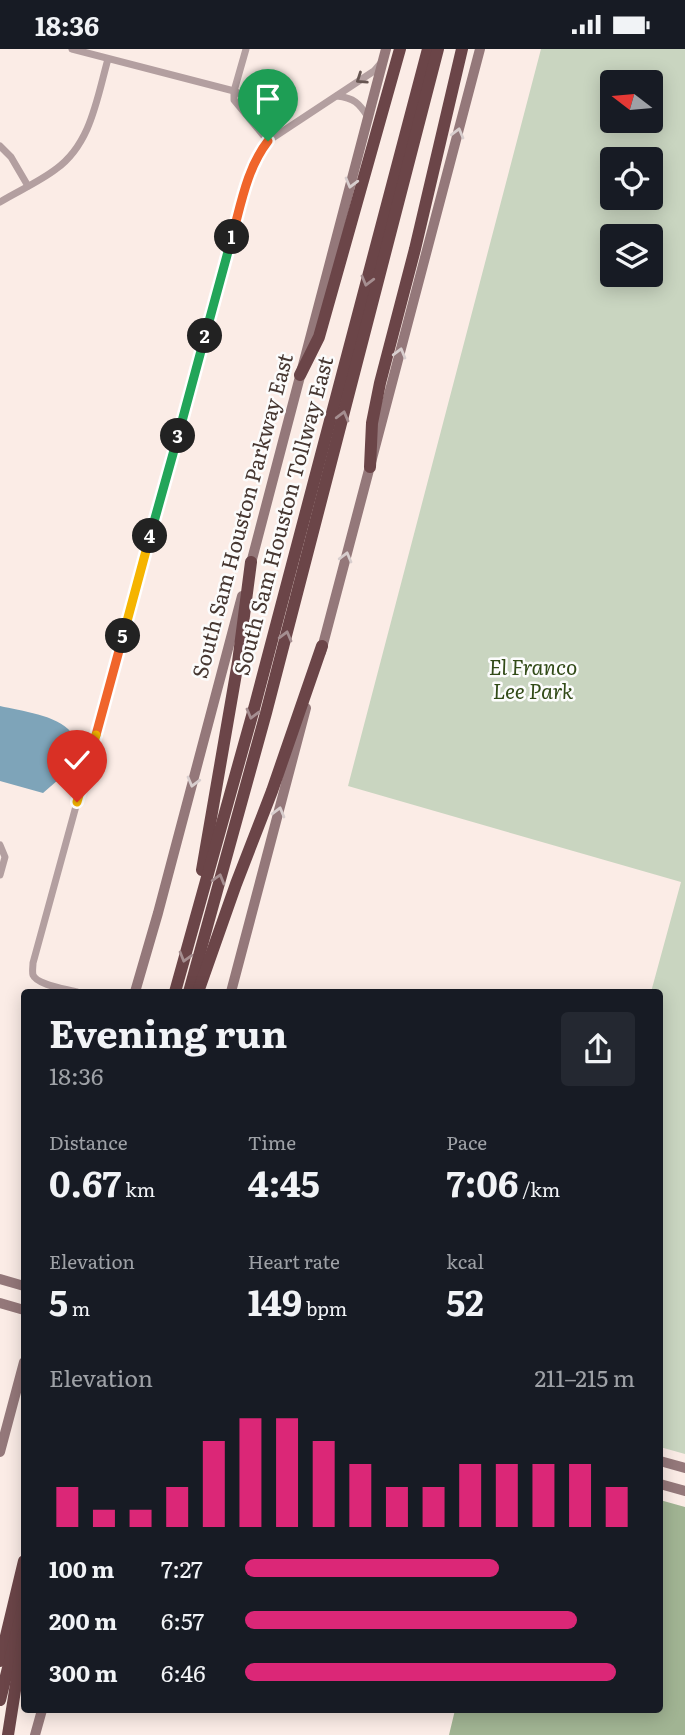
<!DOCTYPE html>
<html lang="en">
<head>
<meta charset="utf-8">
<style>
	body { margin:0; font-family:Literata,serif; background:#242831; color:#f1f3f6; height:100vh; display:flex; flex-direction:column; font-size:26px; white-space:nowrap }
	* { box-sizing:border-box; margin:0 }
	p { font-size:23px; color:#9ea1a6 }
	.icon { flex:none; width:38px; height:38px; fill:none; stroke:currentColor; stroke-width:2; stroke-linecap:round; stroke-linejoin:round }
	.map { position:relative; flex:1; overflow:hidden }
	.sheet { position:absolute; left:21px; top:940px; width:642px; height:724px; display:flex; flex-direction:column; background:#171b24; border-radius:7px; box-shadow:0 4px 18px #0003 }
	.sheet>* { flex:none }
	.needle { width:46px; rotate:286deg }
	.controls { position:absolute; left:600px; top:21px; display:grid; gap:14px }
	.controls a { display:grid; place-items:center; width:63px; height:63px; border-radius:7px; background:#171b24; box-shadow:0 4px 18px #0003; font-size:35px }
	.pin { position:absolute; display:grid; place-items:center; width:60px; height:60px; color:#fff; margin:-72px -30px; border-radius:50% 50% 50% 0; rotate:-45deg; box-shadow:0 0 7px #0007 }
	.pin .icon { rotate:45deg }
	.km { position:absolute; width:35px; height:35px; margin:-18px; border-radius:50%; background:#222; color:#fff; font-size:19px; line-height:35px; text-align:center }
	.round { display:grid; place-items:center; flex:none; width:74px; height:74px; border-radius:7px; background:#242831 }
	.headline { display:flex; align-items:center; justify-content:space-between; height:119px; padding:0 28px }
	h1 { font-size:38px; font-weight:700; line-height:52px }
	.figures { display:grid; grid-template-columns:repeat(3,1fr); gap:10px; height:119px; padding:7px 28px }
	.figures div { display:grid; align-content:center }
	.figures b { font-size:35px; font-weight:700 }
	.figures small { font-size:19px; font-weight:400 }
	.figures p { font-size:19px }
	.chart { height:196px; padding:14px 28px }
	.chart p { display:flex; justify-content:space-between }
	.chart svg { width:100%; height:126px; margin-top:7px; stroke:#db2777; stroke-width:6 }
	ul { padding:0 28px; list-style:none; font-size:23px }
	li { display:grid; grid-template-columns:112px 84px 1fr; align-items:center; height:52px }
	li i { height:18px; border-radius:9px; background:#db2777 }
	.status { display:flex; justify-content:space-between; align-items:center; height:49px; padding:0 35px; background:#171b24; direction:ltr }
	.status svg { height:19px; fill:currentColor }
	.map>svg:first-child { display:block }
	.green { fill:#c9d5c0; fill-rule:evenodd }
	.forest { fill:#a1b493 }
	.water { fill:#7ea4b9 }
	.lines { fill:none; stroke-linecap:round; stroke-linejoin:round }
	.street { stroke:#b39fa0; stroke-width:7 }
	.secondary { stroke:#94787a; stroke-width:10 }
	.highway { stroke:#6b4548; stroke-width:12 }
	.oneway { stroke:#675652 }
	.oneway2 { stroke:#d8cece }
	.oneway3 { stroke:#a58e90 }
	.split-1-casing { stroke:#fff; stroke-width:14 }
	.split-2-casing { stroke:#fff; stroke-width:14 }
	.split-3-casing { stroke:#fff; stroke-width:14 }
	.split-4-casing { stroke:#fff; stroke-width:14 }
	.split-5-casing { stroke:#fff; stroke-width:14 }
	.split-6-casing { stroke:#fff; stroke-width:14 }
	.split-7-casing { stroke:#fff; stroke-width:14 }
	.split-1 { stroke:#f0652b; stroke-width:9 }
	.split-2 { stroke:#22a559; stroke-width:9 }
	.split-3 { stroke:#22a559; stroke-width:9 }
	.split-4 { stroke:#22a559; stroke-width:9 }
	.split-5 { stroke:#f5b400; stroke-width:9 }
	.split-6 { stroke:#f0652b; stroke-width:9 }
	.split-7 { stroke:#f5b400; stroke-width:9 }
	.labels { text-anchor:middle; stroke-width:5; stroke-linejoin:round; paint-order:stroke }
	.street-label { font-size:21px; fill:#463731; stroke:#fcfcfc }
	.park-label { font-size:21px; font-style:italic; fill:#324b18; stroke:#fcfcfc }
</style>
</head>
<body>
<div class="status"><b>18:36</b><svg viewBox="0 0 49 12"><path d="M0 12V9h3v3zM5 12V6h3v6zM10 12V3h3v9zM15 12V0h3v12zM26 1h20v11H26zM47 4h2v5h-2z"/></svg></div>
<div class="map">
<svg width="685" height="1686" viewBox="0 0 685 1686">
	<rect width="100%" height="100%" fill="#fbece6"/>
	<path class="green" d="M541 0H685V1405L660 1398V943H651L681 833 348 737ZM651 33V72H612V33ZM612 110H651V149H612ZM612 187H651V226H612Z"/>
	<polygon class="forest" points="660,1451 685,1458 685,1686 449,1686 455,1661 660,1661"/>
	<path class="water" d="M0 657C21 662 57 666 71 683L69 699 58 731 43 744 0 732Z"/>
	<g class="lines">
		<g class="street">
			<polyline points="72,0 234,42 242,46 279,84"/>
			<polyline points="246,0 234,42 234,51 268,92"/>
			<path d="M337 47C354 49 359 54 368 68"/>
			<polyline points="0,97 11,108 28,137"/>
			<path d="M0 153C18 142 39 133 56 120 91 95 97 49 108 10"/>
			<polyline points="0,796 5,808 0,826"/>
			<path d="M77 943C66 940 37 936 33 926 32 922 33 918 33 914L249 126 255 111 268 92 374 22 380 15"/>
		</g>
		<g class="secondary">
			<polyline points="250,518 386,0"/>
			<polyline points="321,603 480,0"/>
			<polyline points="135,943 158,864 242,547"/>
			<polyline points="231,943 306,659"/>
			<polyline points="0,1230 24,1237"/>
			<polyline points="0,1254 24,1261"/>
			<polyline points="0,1403 24,1313"/>
			<polyline points="660,1412 685,1419"/>
			<polyline points="660,1435 685,1442"/>
			<polyline points="35,1686 42,1661"/>
		</g>
		<g class="highway">
			<polyline points="300,326 319,288 400,0"/>
			<polyline points="370,418 372,374 380,334 415,200 462,0"/>
			<polyline points="202,821 238,613 251,513"/>
			<polyline points="175,943 255,656 428,0"/>
			<polyline points="189,943 266,664 438,0"/>
			<polyline points="198,943 236,835 272,742 322,597"/>
			<polyline points="0,1612 24,1512"/>
			<polyline points="0,1651 24,1555"/>
			<polyline points="8,1686 24,1584"/>
		</g>
	</g>
	<defs><path id="oneway-chevron" d="M-2-3.5L2.5 0L-2 3.5" fill="none" stroke-width="1.6" stroke-linecap="round" stroke-linejoin="round" transform="scale(1.75)"/></defs>
	<use class="oneway" href="#oneway-chevron" transform="translate(361 30) rotate(146)"/>
	<g class="oneway2">
		<use href="#oneway-chevron" transform="translate(458 84) rotate(-75)"/>
		<use href="#oneway-chevron" transform="translate(351 134) rotate(105)"/>
		<use href="#oneway-chevron" transform="translate(400 304) rotate(-75)"/>
		<use href="#oneway-chevron" transform="translate(346 508) rotate(-75)"/>
		<use href="#oneway-chevron" transform="translate(193 733) rotate(105)"/>
		<use href="#oneway-chevron" transform="translate(279 763) rotate(-75)"/>
	</g>
	<g class="oneway3">
		<use href="#oneway-chevron" transform="translate(367 232) rotate(105)"/>
		<use href="#oneway-chevron" transform="translate(343 367) rotate(-75)"/>
		<use href="#oneway-chevron" transform="translate(286 587) rotate(-75)"/>
		<use href="#oneway-chevron" transform="translate(252 665) rotate(105)"/>
		<use href="#oneway-chevron" transform="translate(219 830) rotate(-74)"/>
		<use href="#oneway-chevron" transform="translate(185 908) rotate(106)"/>
	</g>
	<g class="lines">
		<g class="split-1-casing">
			<path id="split-1" d="M232 188C241 155 247 119 268 92"/>
		</g>
		<g class="split-2-casing">
			<polyline id="split-2" points="205,287 232,188"/>
		</g>
		<g class="split-3-casing">
			<polyline id="split-3" points="178,387 205,287"/>
		</g>
		<g class="split-4-casing">
			<polyline id="split-4" points="150,487 178,387"/>
		</g>
		<g class="split-5-casing">
			<polyline id="split-5" points="123,587 150,487"/>
		</g>
		<g class="split-6-casing">
			<polyline id="split-6" points="96,686 123,587"/>
		</g>
		<g class="split-7-casing">
			<polyline id="split-7" points="77,753 96,686"/>
		</g>
		<use href="#split-1" class="split-1"/>
		<use href="#split-2" class="split-2"/>
		<use href="#split-3" class="split-3"/>
		<use href="#split-4" class="split-4"/>
		<use href="#split-5" class="split-5"/>
		<use href="#split-6" class="split-6"/>
		<use href="#split-7" class="split-7"/>
	</g>
	<g class="labels">
		<g class="street-label">
			<text transform="translate(243 467) rotate(-75)" y="7">South Sam Houston Parkway East</text>
			<text transform="translate(284 467) rotate(-75)" y="7">South Sam Houston Tollway East</text>
		</g>
		<g class="park-label">
			<text x="533" y="626">El Franco<tspan x="533" dy="24">Lee Park</tspan></text>
		</g>
	</g>
</svg>
<div class="controls">
<a><svg class="needle" viewBox="-14 -14 28 28"><path d="M0-13l5 13h-10z" fill="#e53935"/><path d="M0 13l5-13h-10z" fill="#9ea1a6"/></svg></a>
<a><svg class="icon" aria-label="locate" viewBox="0 0 24 24"><circle cx="12" cy="12" r="6"/><path d="M12 2v4M12 18v4M2 12h4M18 12h4"/></svg></a>
<a><svg class="icon" aria-label="layers" viewBox="0 0 24 24"><path d="M12 4l9 5-9 5-9-5zM3 14l9 5 9-5"/></svg></a>
</div>
<div class="pin" style="left:268px;top:92px;background:#1e9e55"><svg class="icon" aria-label="arrive" viewBox="0 0 24 24"><path d="M6 21V4h12l-3 4 3 4H6"/></svg></div>
<div class="pin" style="left:77px;top:753px;background:#d93025"><svg class="icon" aria-label="check" viewBox="0 0 24 24"><path d="M5 12l5 5 9-10"/></svg></div>
<b class="km" style="left:232px;top:188px">1</b>
<b class="km" style="left:205px;top:287px">2</b>
<b class="km" style="left:178px;top:387px">3</b>
<b class="km" style="left:150px;top:487px">4</b>
<b class="km" style="left:123px;top:587px">5</b>
<section class="sheet">
<div class="headline"><div><h1>Evening run</h1><p>18:36</p></div><a class="round"><svg class="icon" aria-label="share" viewBox="0 0 24 24"><path d="M12 15V3M7 8l5-5 5 5M5 13v7h14v-7"/></svg></a></div>
<div class="figures">
<div><p>Distance</p><b>0.67<small> km</small></b></div>
<div><p>Time</p><b>4:45</b></div>
<div><p>Pace</p><b>7:06<small> /km</small></b></div>
</div>
<div class="figures">
<div><p>Elevation</p><b>5<small> m</small></b></div>
<div><p>Heart rate</p><b>149<small> bpm</small></b></div>
<div><p>kcal</p><b>52</b></div>
</div>
<div class="chart"><p><span>Elevation</span>211–215 m</p>
<svg viewBox="0 0 160 44" preserveAspectRatio="none"><path d="M5 44V30M15 44V38M25 44V38M35 44V30M45 44V14M55 44V6M65 44V6M75 44V14M85 44V22M95 44V30M105 44V30M115 44V22M125 44V22M135 44V22M145 44V22M155 44V30"/></svg>
</div>
<ul>
<li><b>100 m</b>7:27<i style="width:65%"></i></li>
<li><b>200 m</b>6:57<i style="width:85%"></i></li>
<li><b>300 m</b>6:46<i style="width:95%"></i></li>
</ul>
</section>
</div>
</body>
</html>
